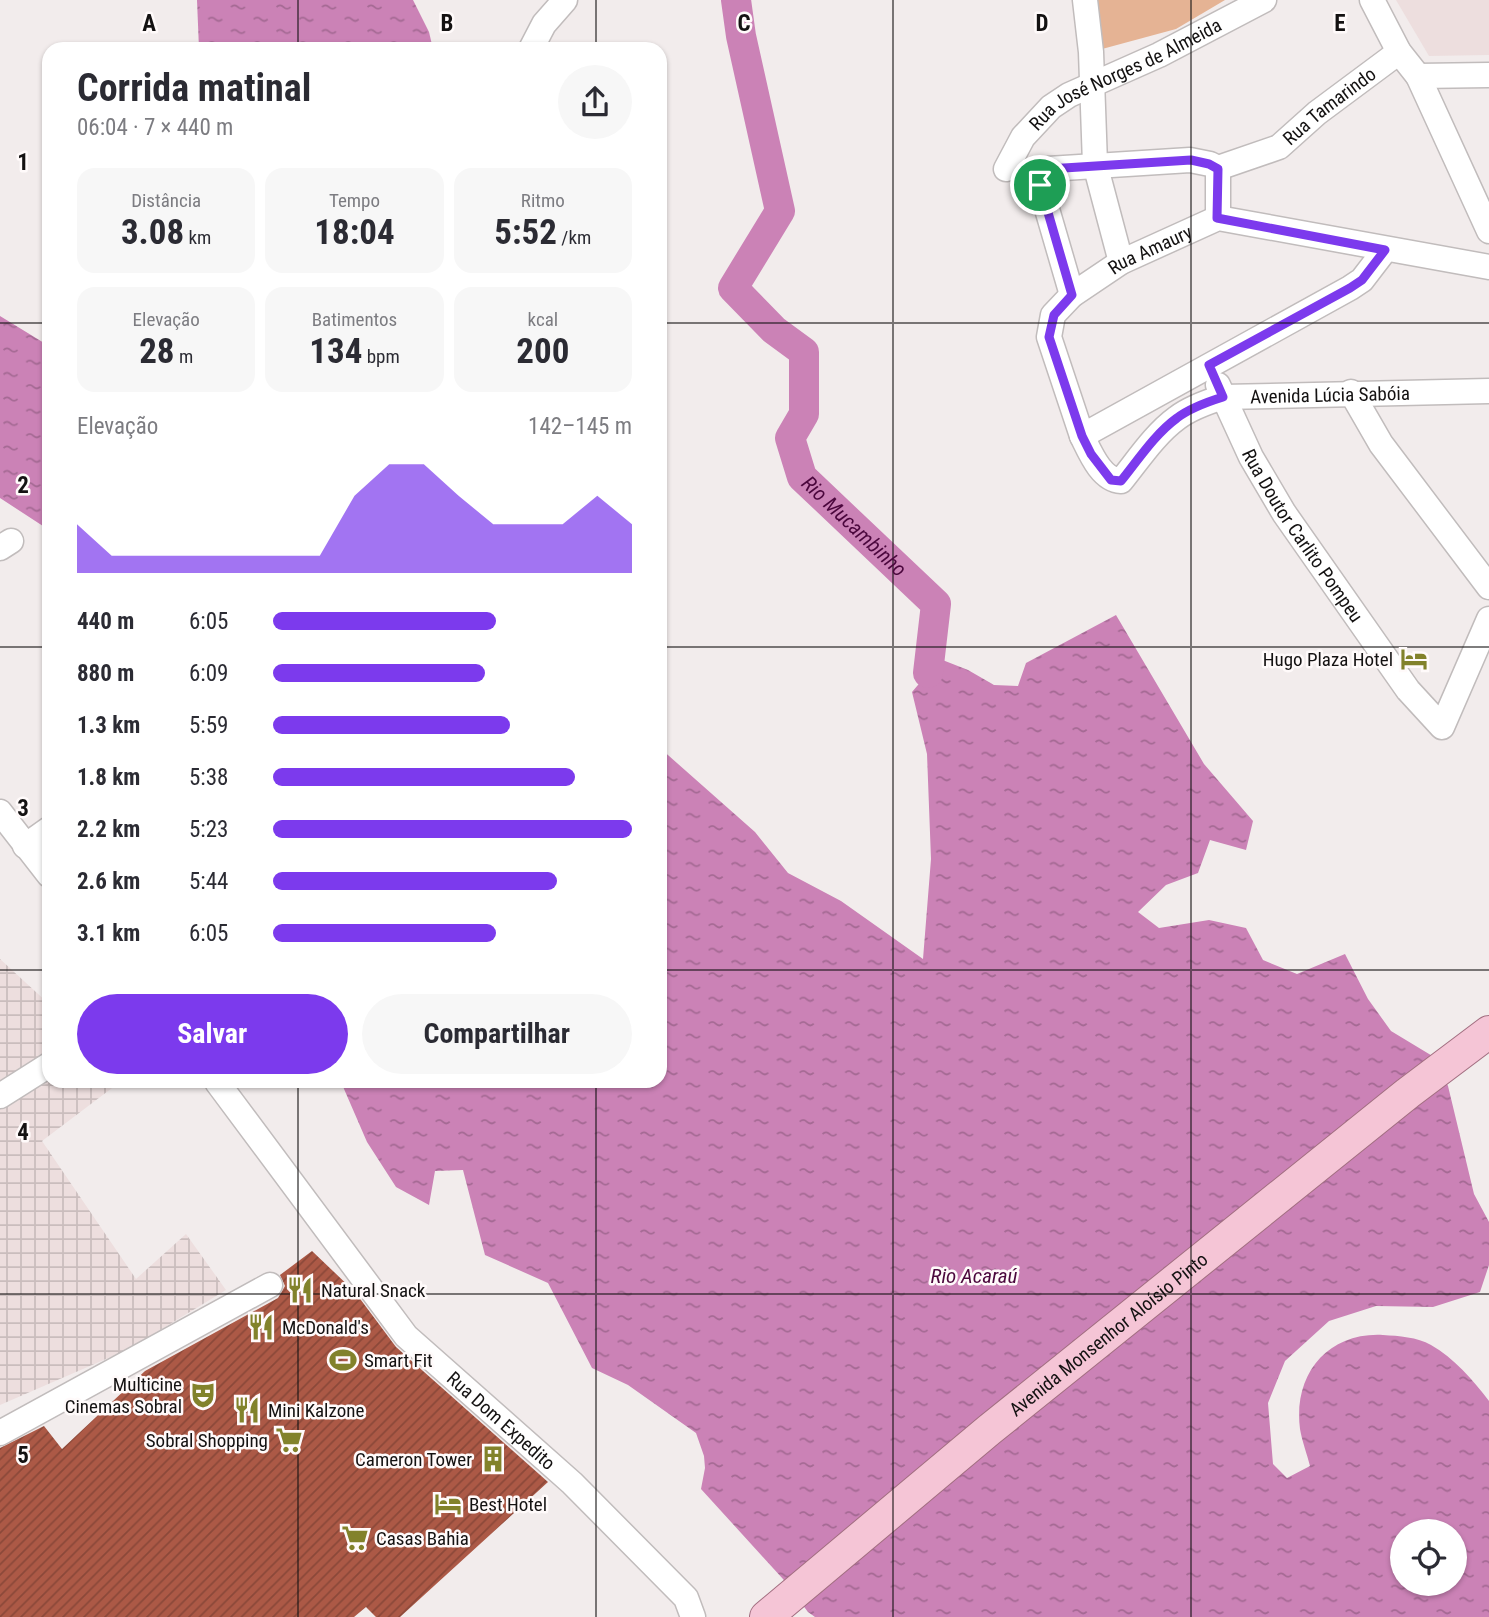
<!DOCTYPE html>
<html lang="pt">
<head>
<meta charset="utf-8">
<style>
	body { margin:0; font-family:"Roboto Condensed",sans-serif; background:#f7f7f7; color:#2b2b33; height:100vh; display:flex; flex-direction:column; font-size:26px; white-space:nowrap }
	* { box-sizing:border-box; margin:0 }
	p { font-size:23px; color:#7c7c81 }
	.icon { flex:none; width:38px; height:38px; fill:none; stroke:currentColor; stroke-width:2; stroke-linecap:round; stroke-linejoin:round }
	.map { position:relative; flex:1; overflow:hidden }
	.side { position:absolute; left:42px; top:42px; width:625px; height:1046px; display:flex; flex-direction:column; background:#fff; border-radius:21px; box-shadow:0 2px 5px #0004 }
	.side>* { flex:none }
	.buttons { position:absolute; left:1390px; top:1519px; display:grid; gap:14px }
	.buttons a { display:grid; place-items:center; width:77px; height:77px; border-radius:50%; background:#fff; box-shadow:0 2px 5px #0004; font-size:35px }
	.pin { position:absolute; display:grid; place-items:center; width:60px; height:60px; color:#fff; margin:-30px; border:4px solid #fff; border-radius:50%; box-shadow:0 2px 7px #0007 }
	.round { display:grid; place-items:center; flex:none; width:74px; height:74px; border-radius:37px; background:#f7f7f7 }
	.head { display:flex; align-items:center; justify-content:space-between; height:119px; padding:0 35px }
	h1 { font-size:38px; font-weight:700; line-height:52px }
	.figures { display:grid; grid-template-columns:repeat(3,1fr); gap:10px; height:119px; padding:7px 35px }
	.figures div { display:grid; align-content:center; border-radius:18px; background:#f7f7f7; text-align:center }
	.figures b { font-size:35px; font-weight:700 }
	.figures small { font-size:19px; font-weight:400 }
	.figures p { font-size:19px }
	.chart { height:196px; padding:14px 35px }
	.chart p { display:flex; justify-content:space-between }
	.chart svg { width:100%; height:126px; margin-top:7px; fill:#7c3aed; opacity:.7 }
	.primary-button { display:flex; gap:14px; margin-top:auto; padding:14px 35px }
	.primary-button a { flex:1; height:80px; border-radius:42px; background:#7c3aed; color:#fff; font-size:28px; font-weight:700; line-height:80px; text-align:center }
	.primary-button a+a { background:#f7f7f7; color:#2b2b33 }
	ul { padding:0 35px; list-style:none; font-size:23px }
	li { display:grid; grid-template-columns:112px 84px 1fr; align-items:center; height:52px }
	li i { height:18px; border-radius:9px; background:#7c3aed }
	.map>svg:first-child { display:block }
	.built { fill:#eddede }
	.industrial { fill:url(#industrial-grid) }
	.park { fill:#e5b394 }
	.water { fill:url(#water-ripples); fill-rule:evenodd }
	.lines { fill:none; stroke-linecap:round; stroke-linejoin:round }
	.river { stroke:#cb82b6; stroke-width:30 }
	.building { fill:url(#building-hatch) }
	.minor-casing { stroke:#c1bcbc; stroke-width:27 }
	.major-casing { stroke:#a26e80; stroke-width:34 }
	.minor { stroke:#fff; stroke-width:24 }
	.major { stroke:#f5c5d6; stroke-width:32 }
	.route-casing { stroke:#fff; stroke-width:14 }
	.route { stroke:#7c3aed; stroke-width:9 }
	.grid { fill:none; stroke:#141212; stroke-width:2; stroke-opacity:0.55 }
	.labels { text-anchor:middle; stroke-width:5; stroke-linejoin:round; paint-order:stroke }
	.street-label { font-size:19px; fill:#141212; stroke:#fffafa }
	.poi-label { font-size:19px; fill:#141212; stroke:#fffafa; text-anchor:start }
	.water-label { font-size:21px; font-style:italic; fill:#4b073d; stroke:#fffafa }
	.grid-label { font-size:23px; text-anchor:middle; font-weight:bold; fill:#141212; stroke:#fffafa; stroke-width:5; stroke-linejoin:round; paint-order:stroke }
</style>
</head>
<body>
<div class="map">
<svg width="1489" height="1617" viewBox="0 0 1489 1617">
	<defs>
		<pattern id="industrial-grid" width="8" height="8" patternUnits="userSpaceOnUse" patternTransform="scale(1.75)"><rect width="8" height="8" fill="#eddede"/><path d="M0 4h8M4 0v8" fill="none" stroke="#cabdbd"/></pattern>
		<pattern id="water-ripples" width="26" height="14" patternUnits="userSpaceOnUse" patternTransform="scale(1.75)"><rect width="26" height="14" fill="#cb82b6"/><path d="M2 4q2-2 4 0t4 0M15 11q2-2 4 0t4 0" fill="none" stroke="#a46993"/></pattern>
		<pattern id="building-hatch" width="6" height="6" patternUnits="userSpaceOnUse" patternTransform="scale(1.75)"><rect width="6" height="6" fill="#ac5946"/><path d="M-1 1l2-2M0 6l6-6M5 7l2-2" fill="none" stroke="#8b4839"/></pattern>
	</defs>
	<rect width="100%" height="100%" fill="#f2ecec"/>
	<polygon class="built" points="1396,0 1489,0 1489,55 1429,56"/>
	<polygon class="industrial" points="0,959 49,1004 49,1082 120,1082 42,1141 136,1279 186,1234 226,1290 129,1349 0,1405"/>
	<polygon class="park" points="1085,0 1225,0 1176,29 1091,52"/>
	<g class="water">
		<polygon points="197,0 413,0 429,32 433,49 199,49"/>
		<polygon points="0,316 49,346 49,533 46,528 0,498"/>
		<path d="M1116 615 1204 764 1253 821 1246 850 1210 840 1198 873 1166 885 1138 912 1159 928 1209 920 1246 928 1263 960 1297 974 1345 954 1368 999 1391 1031 1434 1057 1448 1086 1474 1194 1489 1222V1265L1480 1292 1433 1307 1376 1306 1329 1321 1285 1361 1268 1403 1273 1464 1287 1478 1310 1466C1307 1454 1302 1441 1300 1429 1293 1375 1327 1332 1383 1335 1399 1336 1417 1337 1431 1345 1454 1358 1473 1380 1489 1401V1617H815L808 1612 783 1579 701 1489 705 1468 704 1456 696 1433 628 1385 592 1368 548 1283 485 1255 463 1170 435 1171 429 1205 396 1187 367 1142 341 1082H660V748L755 832 788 873 841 901 923 959 931 859 927 754 912 692 940 659 968 670 994 685 1018 686 1026 663ZM1402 1531H1454V1584H1402Z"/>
	</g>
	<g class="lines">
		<path class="river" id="s1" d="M736 0 741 36 780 211 733 288 774 330 804 352V414L790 438 802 477 936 604 928 673"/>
	</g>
	<polygon class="building" points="312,1251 355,1292 396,1347 548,1482 400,1617 376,1617 366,1607 354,1617 0,1617 0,1448 44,1426 62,1449 145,1371 278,1298 285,1286 280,1275"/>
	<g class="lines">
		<g class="minor-casing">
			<g id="minor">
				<polyline points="1085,0 1091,52 1095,164 1121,262"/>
				<polyline points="1372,0 1399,52 1418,76 1489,231"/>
				<polyline points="531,49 544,24 565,0"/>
				<polyline points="1418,76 1489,75"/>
				<path id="s2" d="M1006 169 1023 137 1051 107 1069 95 1159 55 1264 0"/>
				<polyline points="1218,218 1218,168"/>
				<path id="s3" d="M1385 250 1362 280 1350 288 1082 436C1090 452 1101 480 1121 481 1138 460 1155 434 1177 418 1190 408 1207 402 1223 397L1489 391"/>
				<path id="s4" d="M1072 295 1040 185 1044 173 1048 169 1190 160 1210 164 1218 168 1279 147 1317 113 1399 52"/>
				<path id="s5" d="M1218 385 1251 457 1284 513 1408 690 1442 727 1489 619"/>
				<polyline points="1351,392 1381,444 1489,587"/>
				<path id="s6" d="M1082 436 1049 337 1053 315 1072 295 1121 262 1218 218 1489 267"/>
				<polyline points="0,548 11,541"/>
				<polyline points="0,812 49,875"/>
				<polyline points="25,846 49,829"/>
				<path id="s7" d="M217 1082 406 1336 572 1483 686 1598 693 1617"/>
				<polyline points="0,1096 49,1065"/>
				<polyline points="0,1433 270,1285"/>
			</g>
		</g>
		<g class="major-casing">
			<g id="major">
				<path id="s8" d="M766 1617 989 1430 1408 1093 1489 1032"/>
			</g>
		</g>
		<use href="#minor" class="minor"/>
		<use href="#major" class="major"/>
	</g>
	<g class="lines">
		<g class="route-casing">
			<path id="route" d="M1191 160 1209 164 1218 169 1217 218 1385 250 1362 280 1350 288 1209 365 1223 397C1207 402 1190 408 1177 418 1155 434 1138 460 1121 481L1111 480 1091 454 1082 436 1049 337 1054 315 1072 295 1040 185 1044 173 1048 169Z"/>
		</g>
		<use href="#route" class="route"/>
	</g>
	<path class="grid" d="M298 0V49M596 0V49M893 0V1617M1191 0V1617M0 323H49M660 323H1489M0 647H49M660 647H1489M0 970H49M660 970H1489M298 1082V1617M596 1082V1617M0 1294H1489"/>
	<defs>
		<g id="hotel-bare" transform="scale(2.1)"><path d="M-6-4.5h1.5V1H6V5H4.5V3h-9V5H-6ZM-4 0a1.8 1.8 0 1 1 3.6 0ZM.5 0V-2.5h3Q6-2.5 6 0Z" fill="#82822b" stroke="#fffafa" stroke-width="2.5" paint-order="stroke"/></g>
		<g id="restaurant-bare" transform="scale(2.1)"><path d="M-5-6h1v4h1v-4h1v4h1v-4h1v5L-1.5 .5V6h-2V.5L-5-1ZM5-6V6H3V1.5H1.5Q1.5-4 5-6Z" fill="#82822b" stroke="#fffafa" stroke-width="2.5" paint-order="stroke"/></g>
		<g id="stadium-bare" transform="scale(2.1)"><path d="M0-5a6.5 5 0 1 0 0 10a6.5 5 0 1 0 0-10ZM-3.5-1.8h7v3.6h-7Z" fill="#82822b" stroke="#fffafa" stroke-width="2.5" paint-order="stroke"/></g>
		<g id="theatre-bare" transform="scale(2.1)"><path d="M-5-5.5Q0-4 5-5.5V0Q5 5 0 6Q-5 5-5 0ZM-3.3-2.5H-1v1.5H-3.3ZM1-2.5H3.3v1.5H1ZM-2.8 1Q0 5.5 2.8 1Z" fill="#82822b" stroke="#fffafa" stroke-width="2.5" paint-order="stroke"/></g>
		<g id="supermarket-bare" transform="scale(2.1)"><path d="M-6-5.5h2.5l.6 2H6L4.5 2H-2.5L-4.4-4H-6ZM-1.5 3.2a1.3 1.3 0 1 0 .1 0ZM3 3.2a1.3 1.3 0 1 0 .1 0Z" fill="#82822b" stroke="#fffafa" stroke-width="2.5" paint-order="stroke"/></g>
		<g id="building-bare" transform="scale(2.1)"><path d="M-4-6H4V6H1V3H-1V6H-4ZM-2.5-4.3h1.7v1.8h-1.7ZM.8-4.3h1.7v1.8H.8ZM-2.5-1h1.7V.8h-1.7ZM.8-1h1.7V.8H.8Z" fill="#82822b" stroke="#fffafa" stroke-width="2.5" paint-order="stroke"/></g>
	</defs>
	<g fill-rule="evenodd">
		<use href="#hotel-bare" x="1414" y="659"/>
		<use href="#restaurant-bare" x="300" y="1290"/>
		<use href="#restaurant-bare" x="261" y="1327"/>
		<use href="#stadium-bare" x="343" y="1360"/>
		<use href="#theatre-bare" x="203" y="1395"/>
		<use href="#restaurant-bare" x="247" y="1410"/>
		<use href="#supermarket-bare" x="289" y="1440"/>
		<use href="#building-bare" x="493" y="1459"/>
		<use href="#hotel-bare" x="448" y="1504"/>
		<use href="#supermarket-bare" x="355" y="1538"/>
	</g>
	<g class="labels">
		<g class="street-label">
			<text dy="7" stroke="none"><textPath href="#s2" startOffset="158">Rua José Norges de Almeida</textPath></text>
			<text dy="7" stroke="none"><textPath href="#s4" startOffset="434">Rua Tamarindo</textPath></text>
			<text dy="7" stroke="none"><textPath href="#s6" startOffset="245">Rua Amaury</textPath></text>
			<text dy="7" stroke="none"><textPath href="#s3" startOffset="663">Avenida Lúcia Sabóia</textPath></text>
			<text dy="7" stroke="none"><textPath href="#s5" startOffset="173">Rua Doutor Carlito Pompeu</textPath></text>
			<text dy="7" stroke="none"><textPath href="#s8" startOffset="444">Avenida Monsenhor Aloísio Pinto</textPath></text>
			<text dy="7" stroke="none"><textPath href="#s7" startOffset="444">Rua Dom Expedito</textPath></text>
		</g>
		<g class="poi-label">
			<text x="1393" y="666" text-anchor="end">Hugo Plaza Hotel</text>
			<text x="321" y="1297">Natural Snack</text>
			<text x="282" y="1334">McDonald's</text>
			<text x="364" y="1367">Smart Fit</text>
			<text x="182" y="1391" text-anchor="end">Multicine<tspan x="182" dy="22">Cinemas Sobral</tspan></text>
			<text x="268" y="1417">Mini Kalzone</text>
			<text x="268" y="1447" text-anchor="end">Sobral Shopping</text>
			<text x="472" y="1466" text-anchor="end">Cameron Tower</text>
			<text x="469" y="1511">Best Hotel</text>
			<text x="376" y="1545">Casas Bahia</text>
		</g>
		<g class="water-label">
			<text dy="7" stroke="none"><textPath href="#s1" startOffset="604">Rio Mucambinho</textPath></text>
			<text x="974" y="1283">Rio Acaraú</text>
		</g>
	</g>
	<g class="grid-label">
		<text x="149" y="31">A</text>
		<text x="447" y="31">B</text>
		<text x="744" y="31">C</text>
		<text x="1042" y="31">D</text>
		<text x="1340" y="31">E</text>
		<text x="23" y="170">1</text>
		<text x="23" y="493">2</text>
		<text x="23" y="816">3</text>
		<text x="23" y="1140">4</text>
		<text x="23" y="1463">5</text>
	</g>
</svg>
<div class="buttons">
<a><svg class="icon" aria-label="locate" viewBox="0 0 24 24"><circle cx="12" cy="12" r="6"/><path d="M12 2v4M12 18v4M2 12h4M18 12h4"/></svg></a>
</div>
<div class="pin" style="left:1040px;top:185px;background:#1e9e55"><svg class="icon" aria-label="arrive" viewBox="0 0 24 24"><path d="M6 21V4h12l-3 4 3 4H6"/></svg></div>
<section class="side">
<div class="head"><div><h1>Corrida matinal</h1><p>06:04 · 7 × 440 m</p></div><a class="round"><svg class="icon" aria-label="share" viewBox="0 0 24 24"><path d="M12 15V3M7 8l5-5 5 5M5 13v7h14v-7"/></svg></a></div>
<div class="figures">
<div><p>Distância</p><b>3.08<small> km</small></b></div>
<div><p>Tempo</p><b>18:04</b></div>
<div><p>Ritmo</p><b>5:52<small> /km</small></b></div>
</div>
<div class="figures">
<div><p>Elevação</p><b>28<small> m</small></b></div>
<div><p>Batimentos</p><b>134<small> bpm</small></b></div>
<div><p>kcal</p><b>200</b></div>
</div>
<div class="chart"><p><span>Elevação</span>142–145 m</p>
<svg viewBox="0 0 160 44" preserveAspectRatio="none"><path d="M0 44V27L10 38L20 38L30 38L40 38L50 38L60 38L70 38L80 17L90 6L100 6L110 17L120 27L130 27L140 27L150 17L160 27V44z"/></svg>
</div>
<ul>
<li><b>440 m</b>6:05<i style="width:62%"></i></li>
<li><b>880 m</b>6:09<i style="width:59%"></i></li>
<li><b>1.3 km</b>5:59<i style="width:66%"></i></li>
<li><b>1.8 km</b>5:38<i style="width:84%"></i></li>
<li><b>2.2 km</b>5:23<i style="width:100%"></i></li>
<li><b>2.6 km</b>5:44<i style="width:79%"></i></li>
<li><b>3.1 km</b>6:05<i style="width:62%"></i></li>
</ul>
<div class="primary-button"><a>Salvar</a><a>Compartilhar</a></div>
</section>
</div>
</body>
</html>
